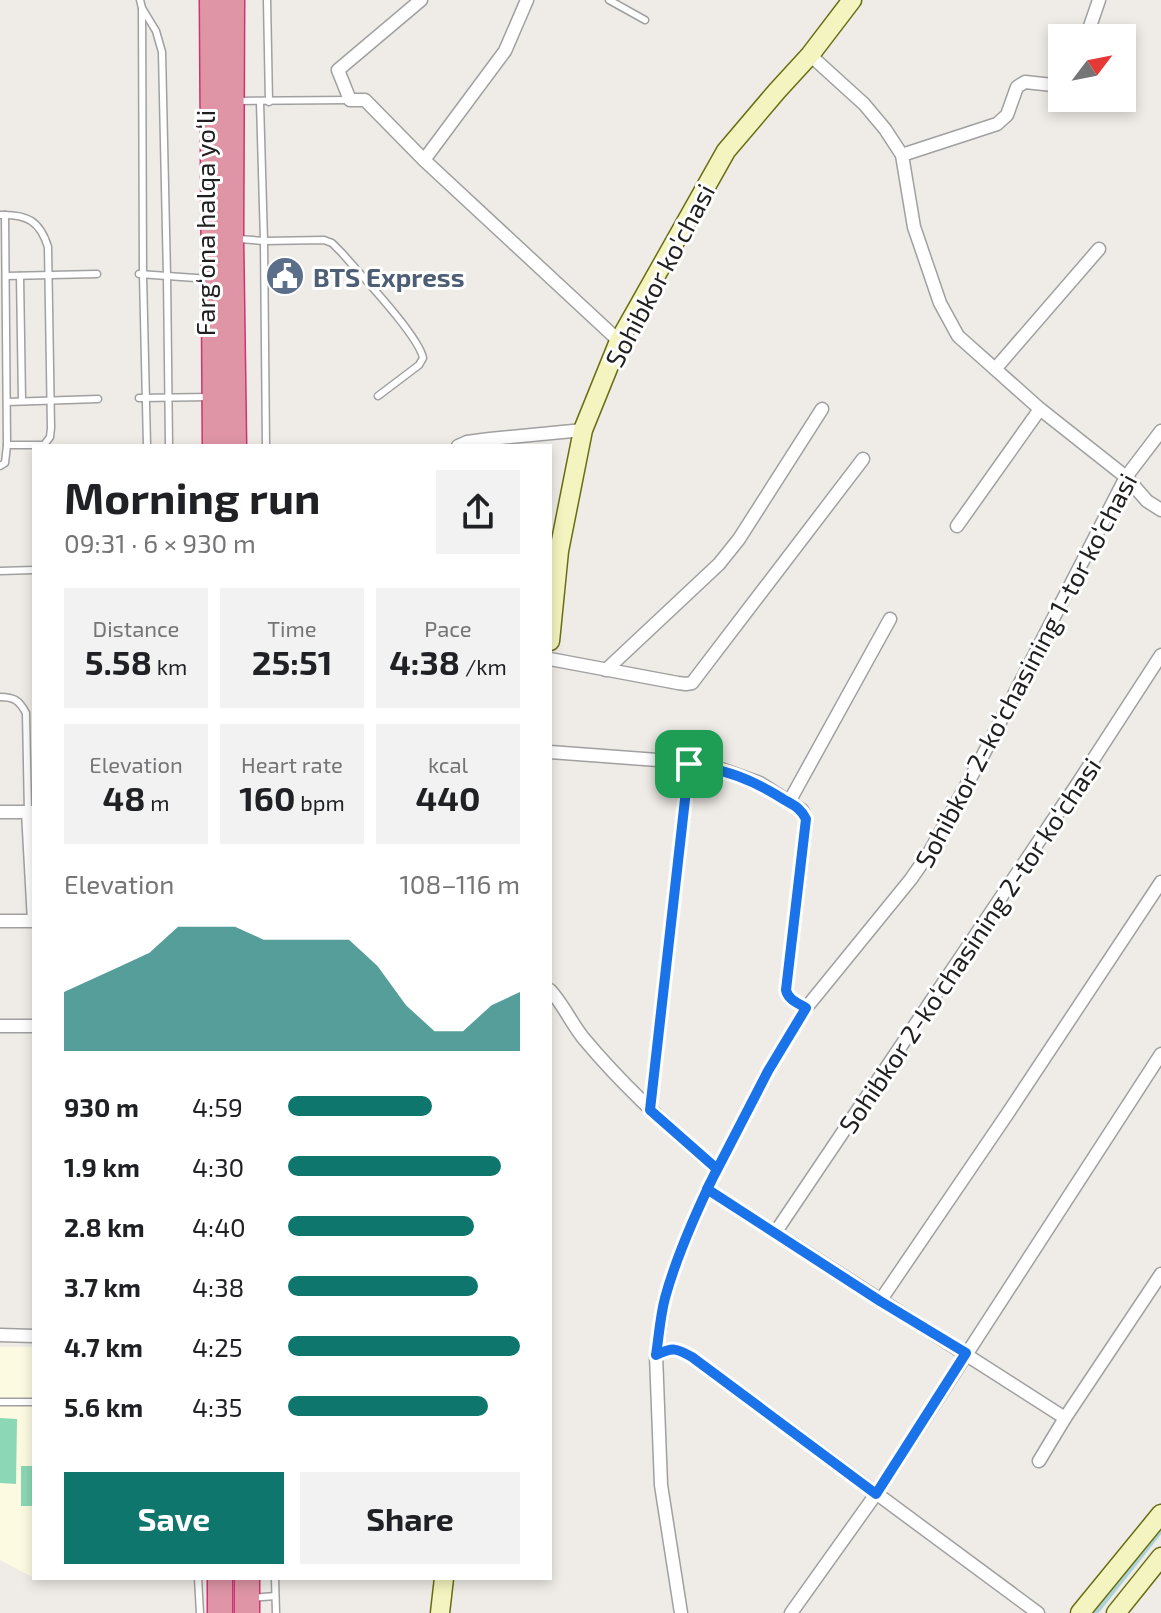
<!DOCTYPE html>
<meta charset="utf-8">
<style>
:root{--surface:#fff;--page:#f2f2f2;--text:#202124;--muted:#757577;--accent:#0f766e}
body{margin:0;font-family:"Exo 2",sans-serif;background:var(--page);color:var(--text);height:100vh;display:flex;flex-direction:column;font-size:30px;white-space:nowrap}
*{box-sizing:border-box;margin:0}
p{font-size:26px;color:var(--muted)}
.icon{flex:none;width:44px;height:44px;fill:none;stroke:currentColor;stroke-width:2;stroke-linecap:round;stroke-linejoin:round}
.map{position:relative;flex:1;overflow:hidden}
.drawer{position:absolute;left:32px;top:444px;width:520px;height:1136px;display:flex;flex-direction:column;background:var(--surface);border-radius:0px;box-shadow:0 4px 12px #0003}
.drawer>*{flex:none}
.needle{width:52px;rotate:58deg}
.fabs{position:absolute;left:1048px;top:24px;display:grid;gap:16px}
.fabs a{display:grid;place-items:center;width:88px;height:88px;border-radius:0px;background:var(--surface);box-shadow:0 4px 12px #0003;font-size:40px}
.pin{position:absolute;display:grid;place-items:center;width:68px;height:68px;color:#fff;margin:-34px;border-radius:16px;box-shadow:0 4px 12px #0006}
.round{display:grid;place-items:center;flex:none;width:84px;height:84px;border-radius:0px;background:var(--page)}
.overview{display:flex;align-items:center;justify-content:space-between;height:136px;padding:0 32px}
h1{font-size:44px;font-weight:700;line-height:60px}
.stats{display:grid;grid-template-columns:repeat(3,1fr);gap:12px;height:136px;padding:8px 32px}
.stats div{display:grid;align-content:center;border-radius:0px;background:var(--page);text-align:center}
.stats b{font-size:34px;font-weight:700}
.stats small{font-size:22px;font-weight:400}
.stats p{font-size:22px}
.chart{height:224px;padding:16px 32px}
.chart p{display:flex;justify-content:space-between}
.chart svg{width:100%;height:144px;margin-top:8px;fill:var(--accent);opacity:.7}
.cta{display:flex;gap:16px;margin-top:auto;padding:16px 32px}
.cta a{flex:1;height:92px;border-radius:0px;background:var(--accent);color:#fff;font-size:32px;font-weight:700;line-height:92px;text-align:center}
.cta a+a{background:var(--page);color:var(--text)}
ul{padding:0 32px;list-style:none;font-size:26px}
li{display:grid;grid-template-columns:128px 96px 1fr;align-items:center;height:60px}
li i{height:20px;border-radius:10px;background:var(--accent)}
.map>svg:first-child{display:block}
.education{fill:#fcfbe2}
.pitch{fill:#8cd7b6}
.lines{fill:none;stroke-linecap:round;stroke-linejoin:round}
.stream{stroke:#abd1d9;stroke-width:4}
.lane-casing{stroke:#a0a0a0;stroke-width:9}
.street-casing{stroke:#a0a0a0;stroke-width:15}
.secondary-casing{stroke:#686e0f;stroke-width:21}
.highway-casing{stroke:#cc3570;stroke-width:27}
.lane{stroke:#fff;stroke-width:6}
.street{stroke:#fff;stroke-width:12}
.secondary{stroke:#f4f4c0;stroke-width:18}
.highway{stroke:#df95a6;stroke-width:24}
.route-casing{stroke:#fff;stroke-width:16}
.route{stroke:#1a73e8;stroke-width:10}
.labels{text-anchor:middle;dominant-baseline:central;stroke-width:6;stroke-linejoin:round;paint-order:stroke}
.street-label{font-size:26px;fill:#1f1f1f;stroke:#fff}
.service-label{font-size:26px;font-weight:bold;fill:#4e5e75;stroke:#fff;text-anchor:start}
</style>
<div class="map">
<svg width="1161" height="1613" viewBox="0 0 1161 1613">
<rect width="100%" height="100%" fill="#efece7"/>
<path class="education" d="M0 1347H34V1578L0 1560Z"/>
<g class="pitch">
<path d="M0 1418 17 1419 16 1484 0 1483Z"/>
<rect x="21" y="1466" width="13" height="40"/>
</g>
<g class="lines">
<path class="stream" d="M1096 1613 1161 1531"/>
<defs>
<g id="lane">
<path d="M140 0 142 8 143 275 147 446"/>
<path d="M267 0 269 102"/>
<path d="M609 0 645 20"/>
<path d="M142 8 156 31 162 52 167 276 169 446"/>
<path d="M238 101 350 100"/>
<path d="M260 102 264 241 266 446"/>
<path d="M0 215C27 214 40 221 48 247L51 428 50 437 44 445H7L5 463 0 466"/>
<path d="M5 215 7 445"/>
<path d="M239 239 264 241 324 240 332 243 342 253C360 274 419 336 423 358L419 365 378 396"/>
<path d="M139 274 210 279"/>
<path d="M6 276 97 274"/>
<path d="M20 276 22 401"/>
<path d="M139 398 211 397"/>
<path d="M7 402 98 399"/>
<path d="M0 571 34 570"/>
<path d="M0 697C14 697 19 700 26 713L28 812"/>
<path d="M0 1402H34"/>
<path d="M198 1578 200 1613"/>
<path d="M275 1578 276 1613"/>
<path d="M251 1598 275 1596"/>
</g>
<g id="street">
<path d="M421 0 338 70 350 100H365L424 160 619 341"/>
<path d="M1086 38 1099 0"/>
<path d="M810 55 864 104 885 129 902 155 914 227 940 303 958 336 1040 409 1126 477 1147 501 1161 510"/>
<path d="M902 155 997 124 1007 115 1017 87 1025 82 1062 86"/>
<path d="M424 160 505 51 527 0"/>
<path d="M996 368 1099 249"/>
<path d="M458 446 467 442 490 439 583 430"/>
<path d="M957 526 1040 409"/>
<path d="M550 659 678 683 686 684 692 683 863 459"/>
<path d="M606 670 719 564 739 539 822 409"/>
<path d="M550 752 671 761 724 770 760 783 802 810 806 819 805 830 786 990C788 1000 797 1003 806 1008"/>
<path d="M789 802 890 619"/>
<path d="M0 812H34"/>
<path d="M0 921H34L28 812"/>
<path d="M550 990C564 1005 572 1025 585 1040 625 1088 670 1129 717 1169"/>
<path d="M0 1026H34"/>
<path d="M650 1110 689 764"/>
<path d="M707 1189 768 1071 806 1008 911 879 929 853 982 757 1126 477 1161 431"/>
<path d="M775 1233 1078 783 1161 655"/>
<path d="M880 1301 1008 1113 1161 882"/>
<path d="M0 1335 34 1336"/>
<path d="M656 1355C673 1347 676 1348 692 1357L1038 1613"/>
<path d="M1039 1461 1065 1418 1161 1274"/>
<path d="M681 1613 661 1485 656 1355 664 1301 677 1260 707 1189 1065 1418"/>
<path d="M791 1613 876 1494 1161 1054"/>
</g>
<g id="secondary">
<path d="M550 641 559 551 583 430 619 341 726 151 777 91 810 55 852 0"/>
<path d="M440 1613 444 1578"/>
<path d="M1080 1613 1161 1514"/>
<path d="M1116 1613 1161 1557"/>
</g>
<g id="highway">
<path d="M212 0 215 446"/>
<path d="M232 0 231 238 234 446"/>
<path d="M220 1578V1613"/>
<path d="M247 1578V1613"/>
</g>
</defs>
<use href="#lane" class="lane-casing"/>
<use href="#street" class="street-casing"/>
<use href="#secondary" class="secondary-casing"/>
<use href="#highway" class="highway-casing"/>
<use href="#lane" class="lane"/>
<use href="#street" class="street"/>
<use href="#secondary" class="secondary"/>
<use href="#highway" class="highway"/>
</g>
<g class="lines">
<defs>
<path id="route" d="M689 764 650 1110 717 1169C697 1210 677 1254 665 1298 660 1317 659 1336 656 1355 673 1347 676 1348 692 1357L876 1494 966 1353 880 1301 707 1189 768 1071 806 1008C798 1003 788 1000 786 990L806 819C801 808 793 805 783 799 752 779 726 770 689 764"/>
</defs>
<use href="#route" class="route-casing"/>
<use href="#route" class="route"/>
</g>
<defs>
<symbol id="civic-disc" viewBox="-11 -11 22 22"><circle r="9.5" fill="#5c6f8a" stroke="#fff"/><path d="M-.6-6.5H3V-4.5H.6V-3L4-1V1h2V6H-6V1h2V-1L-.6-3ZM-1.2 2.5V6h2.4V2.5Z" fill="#fff"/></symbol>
</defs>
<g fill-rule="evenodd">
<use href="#civic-disc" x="263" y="254" width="44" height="44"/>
</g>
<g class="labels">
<g class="street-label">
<text transform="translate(204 223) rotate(-90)">Farg‘ona halqa yo‘li</text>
<text transform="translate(659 275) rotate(-62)">Sohibkor ko'chasi</text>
<text transform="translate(1025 670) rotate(-62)">Sohibkor 2-ko‘chasining 1-tor ko‘chasi</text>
<text transform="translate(969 945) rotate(-56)">Sohibkor 2-ko‘chasining 2-tor ko‘chasi</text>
</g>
<g class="service-label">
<text x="313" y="276">BTS Express</text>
</g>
</g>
</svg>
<div class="fabs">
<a><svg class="needle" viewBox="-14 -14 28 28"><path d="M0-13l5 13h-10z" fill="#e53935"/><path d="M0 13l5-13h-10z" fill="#757577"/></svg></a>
</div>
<div class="pin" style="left:689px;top:764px;background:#1e9e55"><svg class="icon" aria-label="arrive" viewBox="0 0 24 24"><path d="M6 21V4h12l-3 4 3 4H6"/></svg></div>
<section class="drawer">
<div class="overview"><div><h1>Morning run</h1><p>09:31 · 6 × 930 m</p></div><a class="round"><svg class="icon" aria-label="share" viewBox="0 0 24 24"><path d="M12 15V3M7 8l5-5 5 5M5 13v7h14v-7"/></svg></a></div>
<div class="stats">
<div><p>Distance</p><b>5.58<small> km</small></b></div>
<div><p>Time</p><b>25:51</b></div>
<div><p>Pace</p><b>4:38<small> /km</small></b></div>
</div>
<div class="stats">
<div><p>Elevation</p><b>48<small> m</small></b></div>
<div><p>Heart rate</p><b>160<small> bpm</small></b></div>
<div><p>kcal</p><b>440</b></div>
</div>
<div class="chart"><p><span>Elevation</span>108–116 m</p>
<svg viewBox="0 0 160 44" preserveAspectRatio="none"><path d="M0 44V26L10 22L20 18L30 14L40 6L50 6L60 6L70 10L80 10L90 10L100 10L110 18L120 30L130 38L140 38L150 30L160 26V44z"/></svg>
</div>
<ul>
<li><b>930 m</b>4:59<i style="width:62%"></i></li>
<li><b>1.9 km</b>4:30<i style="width:92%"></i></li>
<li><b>2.8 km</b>4:40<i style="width:80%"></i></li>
<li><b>3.7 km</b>4:38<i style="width:82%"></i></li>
<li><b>4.7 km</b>4:25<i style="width:100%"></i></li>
<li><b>5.6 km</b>4:35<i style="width:86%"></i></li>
</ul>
<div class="cta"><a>Save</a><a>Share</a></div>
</section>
</div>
